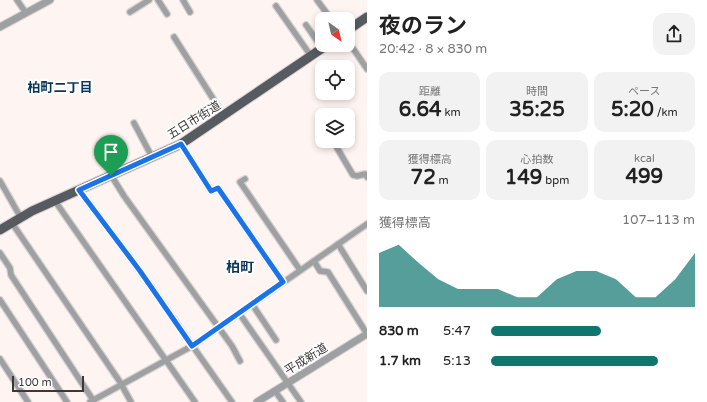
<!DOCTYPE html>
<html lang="ja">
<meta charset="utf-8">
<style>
:root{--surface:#fff;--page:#f2f2f2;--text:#222;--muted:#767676;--accent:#0f766e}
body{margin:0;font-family:"Varela Round","Noto Sans JP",sans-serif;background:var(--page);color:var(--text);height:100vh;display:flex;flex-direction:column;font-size:15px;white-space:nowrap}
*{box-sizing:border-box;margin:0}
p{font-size:13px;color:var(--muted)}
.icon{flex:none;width:22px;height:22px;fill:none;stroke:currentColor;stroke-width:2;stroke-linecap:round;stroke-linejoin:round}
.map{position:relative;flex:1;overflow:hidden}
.details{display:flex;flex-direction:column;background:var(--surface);width:340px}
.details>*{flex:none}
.needle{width:26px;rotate:146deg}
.controls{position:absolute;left:315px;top:12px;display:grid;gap:8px}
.controls a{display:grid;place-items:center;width:40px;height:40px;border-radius:8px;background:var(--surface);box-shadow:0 2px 6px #0003;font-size:20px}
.scale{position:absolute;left:12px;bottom:10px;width:72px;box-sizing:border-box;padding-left:4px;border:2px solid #3d3837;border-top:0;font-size:11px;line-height:14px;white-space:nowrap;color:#3d3837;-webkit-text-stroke:3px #fff;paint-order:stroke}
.pin{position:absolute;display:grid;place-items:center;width:34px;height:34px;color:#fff;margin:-41px -17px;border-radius:50% 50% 50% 0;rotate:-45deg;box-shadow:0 0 4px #0007}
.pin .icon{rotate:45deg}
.round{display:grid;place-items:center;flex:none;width:42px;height:42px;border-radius:12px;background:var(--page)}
.overview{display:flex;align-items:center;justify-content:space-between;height:68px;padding:0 12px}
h1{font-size:22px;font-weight:700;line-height:30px}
.figures{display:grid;grid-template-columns:repeat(3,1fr);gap:6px;height:68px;padding:4px 12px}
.figures div{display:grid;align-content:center;border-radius:10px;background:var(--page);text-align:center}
.figures b{font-size:20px;font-weight:700}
.figures small{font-size:11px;font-weight:400}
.figures p{font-size:11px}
.chart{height:112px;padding:8px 12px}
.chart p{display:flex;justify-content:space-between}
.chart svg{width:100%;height:72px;margin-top:4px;fill:var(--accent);opacity:.7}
ul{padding:0 12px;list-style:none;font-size:13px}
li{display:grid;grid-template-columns:64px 48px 1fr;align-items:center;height:30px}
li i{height:10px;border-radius:5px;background:var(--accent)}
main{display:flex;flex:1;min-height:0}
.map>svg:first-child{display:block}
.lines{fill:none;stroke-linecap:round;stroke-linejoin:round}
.minor-casing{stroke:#dbd2d0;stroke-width:8}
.tertiary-casing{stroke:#dbd2d0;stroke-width:9}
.primary-casing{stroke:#dbd2d0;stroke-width:11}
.minor{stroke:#9da1a4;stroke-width:5.5}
.tertiary{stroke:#9da1a4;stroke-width:7}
.primary{stroke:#555b61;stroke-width:9}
.route-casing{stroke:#fff;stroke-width:8}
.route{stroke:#1a73e8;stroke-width:5}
.labels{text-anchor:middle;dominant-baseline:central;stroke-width:4;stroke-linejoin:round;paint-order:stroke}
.street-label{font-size:12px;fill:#3d3837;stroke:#fff}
.neighbourhood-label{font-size:13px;font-weight:bold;fill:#09365b;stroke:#fff}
.quarter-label{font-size:14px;font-weight:bold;fill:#09365b;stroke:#fff}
</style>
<main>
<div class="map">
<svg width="367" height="402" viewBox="0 0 367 402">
<rect width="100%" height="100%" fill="#fef4f2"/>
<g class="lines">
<defs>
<g id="minor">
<path d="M17 0 26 13"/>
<path d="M158 0 167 14"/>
<path d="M183 0 190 12"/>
<path d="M317 0 331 19"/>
<path d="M276 6 311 56"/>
<path d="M130 12 149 0"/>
<path d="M306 25 322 48"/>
<path d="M174 37 224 116"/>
<path d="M348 41 367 69"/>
<path d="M134 123 152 157"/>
<path d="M333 141 353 175 357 176 365 174 367 177"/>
<path d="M181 144 211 191 218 188 283 282"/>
<path d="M111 175 124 196 232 346 240 361"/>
<path d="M245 179 240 182 300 270"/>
<path d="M0 181 21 218"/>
<path d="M79 190 140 271 232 402"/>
<path d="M55 201 195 402"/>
<path d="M12 223 120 382 131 402"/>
<path d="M338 244 367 291"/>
<path d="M0 253 10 268 11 275 93 400"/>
<path d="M314 261 320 271 328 272 367 334"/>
<path d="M0 300 67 402"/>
<path d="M252 304 276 340"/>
<path d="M239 313 301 402"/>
<path d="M0 359 28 402"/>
<path d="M275 391 283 402"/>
<path d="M90 402 192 346 367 224"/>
</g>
<g id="tertiary">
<path d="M0 27 50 0"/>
<path d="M257 402 367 334"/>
</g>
<g id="primary">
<path d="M348 30 367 17"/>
<path d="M0 230 32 211 181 144 327 45"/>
</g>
</defs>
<use href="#minor" class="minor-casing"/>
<use href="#tertiary" class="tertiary-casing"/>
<use href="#primary" class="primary-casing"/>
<use href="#minor" class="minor"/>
<use href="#tertiary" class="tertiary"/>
<use href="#primary" class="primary"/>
</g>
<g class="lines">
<defs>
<path id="route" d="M181 144 211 191 218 188 283 282 192 346 140 271 79 190Z"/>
</defs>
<use href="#route" class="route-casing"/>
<use href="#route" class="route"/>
</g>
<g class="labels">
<g class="street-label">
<text transform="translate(194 120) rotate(-32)">五日市街道</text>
<text transform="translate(306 359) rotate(-32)">平成新道</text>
</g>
<g class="neighbourhood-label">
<text x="60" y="88">柏町二丁目</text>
</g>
<g class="quarter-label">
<text x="240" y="267">柏町</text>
</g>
</g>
</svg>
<div class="controls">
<a><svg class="needle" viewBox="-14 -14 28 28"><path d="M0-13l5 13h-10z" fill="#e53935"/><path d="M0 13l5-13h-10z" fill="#767676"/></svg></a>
<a><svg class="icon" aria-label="locate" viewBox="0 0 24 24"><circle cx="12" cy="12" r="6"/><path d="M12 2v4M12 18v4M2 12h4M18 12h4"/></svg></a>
<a><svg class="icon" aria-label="layers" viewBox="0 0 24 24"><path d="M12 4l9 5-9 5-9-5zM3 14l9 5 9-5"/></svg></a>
</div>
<div class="scale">100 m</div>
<div class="pin" style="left:111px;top:176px;background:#1e9e55"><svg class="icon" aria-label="arrive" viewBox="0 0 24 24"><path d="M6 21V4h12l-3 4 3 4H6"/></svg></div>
</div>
<section class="details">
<div class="overview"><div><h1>夜のラン</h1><p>20:42 · 8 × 830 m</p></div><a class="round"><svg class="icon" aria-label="share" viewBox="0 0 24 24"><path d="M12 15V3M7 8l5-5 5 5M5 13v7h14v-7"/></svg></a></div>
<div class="figures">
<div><p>距離</p><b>6.64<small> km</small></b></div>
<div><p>時間</p><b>35:25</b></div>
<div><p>ペース</p><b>5:20<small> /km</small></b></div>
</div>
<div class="figures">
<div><p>獲得標高</p><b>72<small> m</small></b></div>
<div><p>心拍数</p><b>149<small> bpm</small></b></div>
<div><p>kcal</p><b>499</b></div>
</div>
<div class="chart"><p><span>獲得標高</span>107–113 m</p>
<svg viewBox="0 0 160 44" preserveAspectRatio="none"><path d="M0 44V11L10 6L20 17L30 27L40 33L50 33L60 33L70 38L80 38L90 27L100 22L110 22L120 27L130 38L140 38L150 27L160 11V44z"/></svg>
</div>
<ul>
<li><b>830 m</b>5:47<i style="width:54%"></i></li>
<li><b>1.7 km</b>5:13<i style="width:82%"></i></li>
</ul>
</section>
</main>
